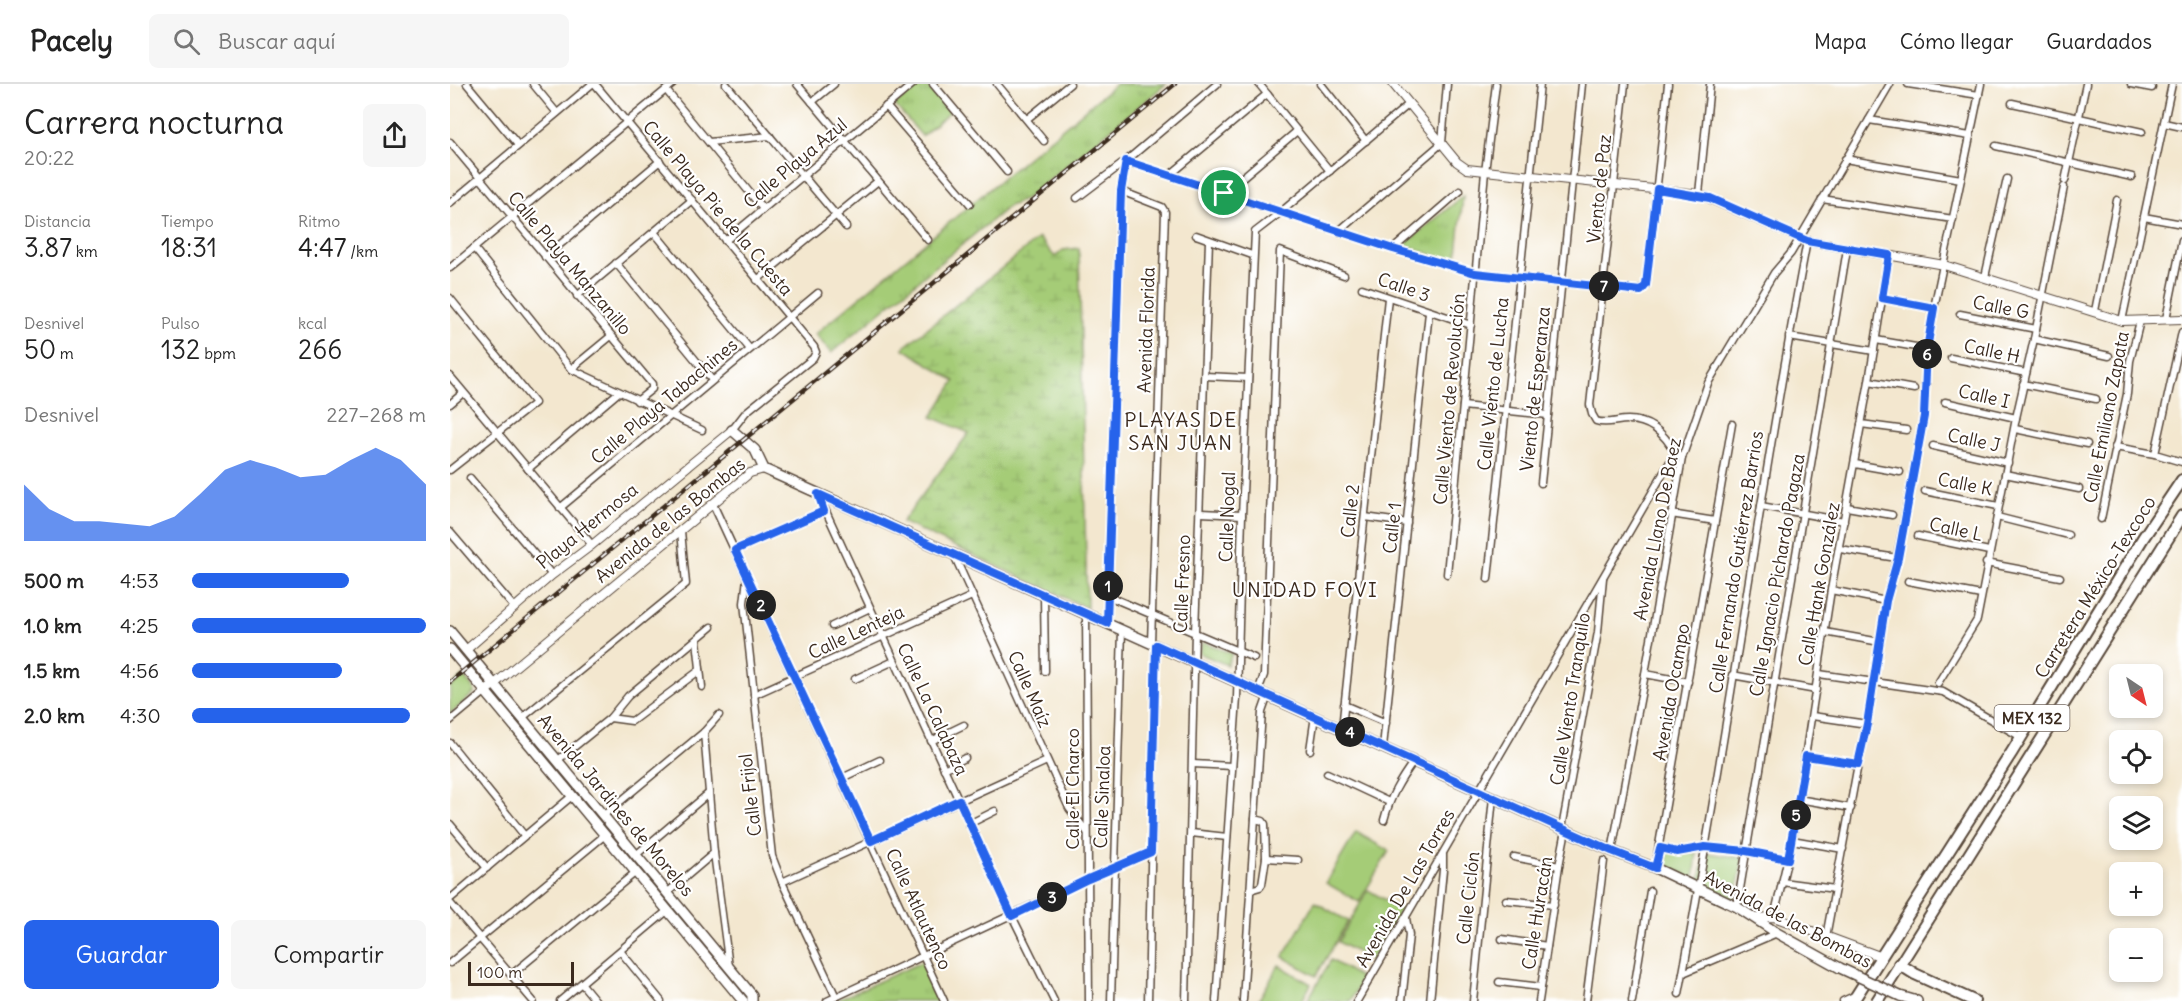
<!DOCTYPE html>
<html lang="es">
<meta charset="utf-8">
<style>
:root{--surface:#fff;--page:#f6f6f6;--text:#222;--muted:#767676;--line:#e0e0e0;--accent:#2563eb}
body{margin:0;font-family:Delius,sans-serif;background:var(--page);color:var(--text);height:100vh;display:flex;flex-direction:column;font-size:22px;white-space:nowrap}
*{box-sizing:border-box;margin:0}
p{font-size:20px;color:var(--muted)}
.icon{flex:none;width:33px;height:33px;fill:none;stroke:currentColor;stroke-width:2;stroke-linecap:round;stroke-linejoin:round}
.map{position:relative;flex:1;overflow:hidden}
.side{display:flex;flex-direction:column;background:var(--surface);width:450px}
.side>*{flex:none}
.needle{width:39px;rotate:145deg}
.controls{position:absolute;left:1659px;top:580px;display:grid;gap:12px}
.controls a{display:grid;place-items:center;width:54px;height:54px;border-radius:9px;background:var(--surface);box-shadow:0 3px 9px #0003;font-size:30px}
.scale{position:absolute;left:18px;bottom:15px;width:106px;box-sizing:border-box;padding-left:6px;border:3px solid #3b2a1e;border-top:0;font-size:16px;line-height:21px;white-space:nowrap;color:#3b2a1e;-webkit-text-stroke:4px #fff;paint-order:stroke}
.pin{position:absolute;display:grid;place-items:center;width:51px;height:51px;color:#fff;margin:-26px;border:3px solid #fff;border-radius:50%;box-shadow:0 2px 6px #0007}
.km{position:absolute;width:30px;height:30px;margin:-15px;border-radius:50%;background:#222;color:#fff;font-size:16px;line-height:30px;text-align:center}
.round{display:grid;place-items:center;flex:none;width:63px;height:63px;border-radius:9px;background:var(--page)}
.headline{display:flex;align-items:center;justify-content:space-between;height:102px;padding:0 24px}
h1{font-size:33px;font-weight:600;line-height:45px}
.stats{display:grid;grid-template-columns:repeat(3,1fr);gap:9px;height:102px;padding:6px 24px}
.stats div{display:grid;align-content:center}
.stats b{font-size:26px;font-weight:600}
.stats small{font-size:16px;font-weight:400}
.stats p{font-size:16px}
.chart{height:168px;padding:12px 24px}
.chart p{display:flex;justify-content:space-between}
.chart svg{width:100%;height:108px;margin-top:6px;fill:var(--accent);opacity:.7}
.primary-button{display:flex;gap:12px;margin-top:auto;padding:12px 24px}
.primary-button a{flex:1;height:69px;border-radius:9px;background:var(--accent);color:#fff;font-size:24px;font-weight:600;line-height:69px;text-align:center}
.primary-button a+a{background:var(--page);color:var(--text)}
ul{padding:0 24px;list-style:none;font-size:20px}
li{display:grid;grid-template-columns:96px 72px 1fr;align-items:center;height:45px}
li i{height:15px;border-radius:8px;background:var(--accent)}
header{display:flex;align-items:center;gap:36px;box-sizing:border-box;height:84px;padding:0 30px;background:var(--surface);border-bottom:2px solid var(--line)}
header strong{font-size:28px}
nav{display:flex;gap:33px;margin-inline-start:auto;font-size:21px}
.search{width:420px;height:54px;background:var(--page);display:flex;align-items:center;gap:15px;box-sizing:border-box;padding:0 21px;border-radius:9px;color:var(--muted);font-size:22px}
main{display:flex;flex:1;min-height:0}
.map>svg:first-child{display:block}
.grass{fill:#a5cc77;stroke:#707b4a;stroke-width:1.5}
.wetland{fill:url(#wetland-marsh);stroke:#707b4a;stroke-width:1.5}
.park{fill:url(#park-tufts);stroke:#707b4a;stroke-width:1.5}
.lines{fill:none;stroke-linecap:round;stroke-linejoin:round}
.minor-casing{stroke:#574639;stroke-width:9}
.tertiary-casing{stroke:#574639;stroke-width:10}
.secondary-casing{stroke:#574639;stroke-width:12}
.trunk-casing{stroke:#574639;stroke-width:14}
.minor{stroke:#fff;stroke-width:6}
.tertiary{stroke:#fff;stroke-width:8}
.secondary{stroke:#fff;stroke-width:9}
.trunk{stroke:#fff;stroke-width:10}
.rail-casing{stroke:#3b2a1e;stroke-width:4.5}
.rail{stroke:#fff;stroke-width:2;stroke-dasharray:7;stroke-linecap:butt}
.secondary-bridge-casing{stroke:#574639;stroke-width:12;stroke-linecap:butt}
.secondary-bridge{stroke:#fff;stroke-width:9}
.route-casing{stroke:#fff;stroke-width:12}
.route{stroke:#2563eb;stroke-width:8}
.labels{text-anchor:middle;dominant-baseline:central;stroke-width:4.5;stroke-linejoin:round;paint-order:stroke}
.shield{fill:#fff;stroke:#766a62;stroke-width:1.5}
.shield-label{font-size:16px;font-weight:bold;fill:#3b2a1e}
.street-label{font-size:18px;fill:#3b2a1e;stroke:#fff}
.neighbourhood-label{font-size:20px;letter-spacing:1.5px;fill:#3b2a1e;stroke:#fff}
</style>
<header>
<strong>Pacely</strong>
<div class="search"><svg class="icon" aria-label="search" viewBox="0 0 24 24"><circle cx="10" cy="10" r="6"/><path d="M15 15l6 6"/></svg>Buscar aquí</div>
<nav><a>Mapa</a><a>Cómo llegar</a><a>Guardados</a></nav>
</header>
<main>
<section class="side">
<div class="headline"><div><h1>Carrera nocturna</h1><p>20:22</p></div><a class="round"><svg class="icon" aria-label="share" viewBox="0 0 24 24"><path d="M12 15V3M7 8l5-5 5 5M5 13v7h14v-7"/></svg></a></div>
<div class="stats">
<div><p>Distancia</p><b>3.87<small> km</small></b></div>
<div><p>Tiempo</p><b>18:31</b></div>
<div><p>Ritmo</p><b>4:47<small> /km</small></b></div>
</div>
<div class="stats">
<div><p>Desnivel</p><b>50<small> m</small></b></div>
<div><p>Pulso</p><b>132<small> bpm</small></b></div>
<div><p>kcal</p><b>266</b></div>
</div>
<div class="chart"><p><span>Desnivel</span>227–268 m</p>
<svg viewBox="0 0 160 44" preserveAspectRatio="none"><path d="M0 44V21L10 31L20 36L30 36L40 37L50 38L60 34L70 25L80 15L90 11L100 14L110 18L120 17L130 11L140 6L150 11L160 21V44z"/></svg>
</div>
<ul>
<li><b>500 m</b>4:53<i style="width:67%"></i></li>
<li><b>1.0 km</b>4:25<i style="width:100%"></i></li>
<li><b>1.5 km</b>4:56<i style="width:64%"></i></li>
<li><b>2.0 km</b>4:30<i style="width:93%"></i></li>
</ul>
<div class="primary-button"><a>Guardar</a><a>Compartir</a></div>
</section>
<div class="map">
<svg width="1732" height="917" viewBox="0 0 1732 917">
<defs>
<pattern id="wetland-marsh" width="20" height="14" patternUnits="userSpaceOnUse" patternTransform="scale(1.5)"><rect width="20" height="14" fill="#a5cc77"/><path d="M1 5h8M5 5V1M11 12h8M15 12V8" fill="none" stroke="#8faf66"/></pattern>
<pattern id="park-tufts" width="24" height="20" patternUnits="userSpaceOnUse" patternTransform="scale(1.5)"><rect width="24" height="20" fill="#a5cc77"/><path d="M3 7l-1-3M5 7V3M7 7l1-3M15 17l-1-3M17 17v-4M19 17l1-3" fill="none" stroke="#8faf66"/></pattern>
</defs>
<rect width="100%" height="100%" fill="#fff"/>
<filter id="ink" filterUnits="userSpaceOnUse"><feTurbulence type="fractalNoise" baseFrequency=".0167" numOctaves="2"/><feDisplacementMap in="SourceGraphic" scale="12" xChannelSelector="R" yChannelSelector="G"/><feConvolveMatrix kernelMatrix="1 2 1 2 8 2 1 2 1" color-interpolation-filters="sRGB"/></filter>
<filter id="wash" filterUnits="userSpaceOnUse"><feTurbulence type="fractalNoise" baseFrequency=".008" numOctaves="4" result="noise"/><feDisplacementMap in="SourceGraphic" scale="24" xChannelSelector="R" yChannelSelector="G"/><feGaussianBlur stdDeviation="1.35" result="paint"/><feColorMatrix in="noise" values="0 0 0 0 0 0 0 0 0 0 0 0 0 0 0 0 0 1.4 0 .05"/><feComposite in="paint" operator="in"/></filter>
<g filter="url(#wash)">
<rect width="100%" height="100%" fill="#f3e7cf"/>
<g class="grass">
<path d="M753 558 782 570 777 581 749 569Z"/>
<path d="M13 592 24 605V609L0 630V603Z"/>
<path d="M906 748 939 767 909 818 876 799Z"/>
<path d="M918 806 951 825 921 876 888 858Z"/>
<path d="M865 818 898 837 866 892 833 873Z"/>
<path d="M881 876 913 895 900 917H857Z"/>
<path d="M829 881 861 900 852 917H808Z"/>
</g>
<path class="wetland" d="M589 154 605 173 613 166 629 164 637 524 452 438 519 349 482 333 505 297 453 264Z"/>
<g class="park">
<path d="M470 0H476L500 28 472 52 445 21Z"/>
<path d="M666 0H716L574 116 559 122 381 269 365 250Z"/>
<path d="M1013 112 1006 179 954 161Z"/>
<path d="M1216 766 1247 769 1244 796 1214 785Z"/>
<path d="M1256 769 1293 774 1285 816 1249 798Z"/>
<path d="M472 878 490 917H385Z"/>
</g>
</g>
<g filter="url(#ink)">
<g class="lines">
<defs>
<g id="minor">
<path d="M17 0 68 61"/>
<path d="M83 0 107 29"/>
<path d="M145 0 364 263 366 268 363 274 296 328 282 346"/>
<path d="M276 0 396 143"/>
<path d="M347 0 478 156"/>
<path d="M483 0 557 88"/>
<path d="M547 0 594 57"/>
<path d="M809 0 880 87"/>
<path d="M871 0 916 57"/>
<path d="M1175 0 1140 321 1142 330 1146 337C1157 341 1166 336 1178 336 1201 336 1215 350 1225 369"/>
<path d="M1458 0 1529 11"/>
<path d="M1681 0 1702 4"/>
<path d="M216 6 313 125"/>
<path d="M362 18 384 0"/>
<path d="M1562 19 1692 48"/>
<path d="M436 22 520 120"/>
<path d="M577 35 620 0"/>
<path d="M1419 36 1520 52"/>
<path d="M1714 39 1732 43"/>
<path d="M0 58 202 300V305L187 317"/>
<path d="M259 58 320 52"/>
<path d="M1546 62 1682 93"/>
<path d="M1395 75 1511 95"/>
<path d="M676 77 943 165 1025 189 1188 207 1196 201 1218 0"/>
<path d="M720 91 817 10"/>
<path d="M1615 97 1636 0"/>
<path d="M671 107 712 123 715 128 701 559"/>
<path d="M774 109 847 47"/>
<path d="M1249 110 1260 0"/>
<path d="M627 114 676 77 767 0"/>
<path d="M1372 115 1503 135"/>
<path d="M0 119 142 0"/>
<path d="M1694 133 1732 140"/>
<path d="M889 147 992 59 997 0"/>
<path d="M204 148 299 264"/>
<path d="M746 151 802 171"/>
<path d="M275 157 463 0"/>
<path d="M24 164 121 285 252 346"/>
<path d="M943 165 1010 107"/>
<path d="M95 173 210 77"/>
<path d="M166 179 262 296"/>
<path d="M0 184 223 0"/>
<path d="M1535 193 1557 95"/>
<path d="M307 196 428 97"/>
<path d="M912 204 1021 241"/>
<path d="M127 212 242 116"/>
<path d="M0 214 85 319 0 386"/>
<path d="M1432 214 1484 224"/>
<path d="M1645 227 1667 116"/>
<path d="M1510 230 1586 245"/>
<path d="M1716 235 1732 156"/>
<path d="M1672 237 1722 0"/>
<path d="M1339 253 1424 267"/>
<path d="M1584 255 1659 272"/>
<path d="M1426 256 1477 265"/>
<path d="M1501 274 1576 289"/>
<path d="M121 285 161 252"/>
<path d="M0 292 142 461"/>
<path d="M755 292 798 294"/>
<path d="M1419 297 1464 305"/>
<path d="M1573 300 1646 315"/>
<path d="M1495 318 1566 334"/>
<path d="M0 320 13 309"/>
<path d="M1013 322 1098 331"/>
<path d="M1411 340 1456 346"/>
<path d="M1565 345 1637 360"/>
<path d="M1483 362 1558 379"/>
<path d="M1665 363 1705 370 1732 378"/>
<path d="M1705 370 1732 248"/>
<path d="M1405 380 1450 388"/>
<path d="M78 385 169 308"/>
<path d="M1555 390 1629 405"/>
<path d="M20 394 102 491"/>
<path d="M1091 399 1132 0"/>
<path d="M1475 407 1548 422"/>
<path d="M368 410 562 832 604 917"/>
<path d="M263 420 494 917"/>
<path d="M1311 422 1394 437"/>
<path d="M1397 423 1442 431"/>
<path d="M110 424 368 209"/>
<path d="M751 429 792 431"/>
<path d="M1221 430 1265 437"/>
<path d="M915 433 957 439"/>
<path d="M1547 433 1618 451"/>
<path d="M1651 435 1677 310 1680 277 1690 237"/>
<path d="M0 448 64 523"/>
<path d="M1468 452 1539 467"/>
<path d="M1390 465 1447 474"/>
<path d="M285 466 374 427"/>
<path d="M504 471 619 724 637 748"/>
<path d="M1536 479 1610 493"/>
<path d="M997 490 1035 88 1046 0"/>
<path d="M297 494 294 519 322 772 332 798 386 913"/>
<path d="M1038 495 1090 0"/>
<path d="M1458 497 1531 511"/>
<path d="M1381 506 1436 517"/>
<path d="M594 511 595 587"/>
<path d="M658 512 804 574"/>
<path d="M636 529 639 917"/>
<path d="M657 539 671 107 676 77"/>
<path d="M382 542 420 524"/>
<path d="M1375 548 1430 558"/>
<path d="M247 556 252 603"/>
<path d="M1195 590 1238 598"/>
<path d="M1369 590 1493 608 1571 653"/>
<path d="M1282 591 1366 606"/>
<path d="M405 595 444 577"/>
<path d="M1488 599 1527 536 1566 334 1584 255 1614 103"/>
<path d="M808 607 814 591 830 167 894 191"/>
<path d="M304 611 522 512"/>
<path d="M894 621 936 639"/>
<path d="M1362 632 1417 640"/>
<path d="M72 634 236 500 231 447"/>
<path d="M160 634 182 637 250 586"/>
<path d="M0 637 36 607"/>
<path d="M892 644 938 214"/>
<path d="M254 648 264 769 279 883"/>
<path d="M481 657 514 641"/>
<path d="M0 659 74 751"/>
<path d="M933 663 979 228"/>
<path d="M860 666 865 632"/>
<path d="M1356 672 1408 680"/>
<path d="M108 676 160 634 178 612 261 543"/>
<path d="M743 680 782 682"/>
<path d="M494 685 515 674"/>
<path d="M877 689 939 718"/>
<path d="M392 694 430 676"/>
<path d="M1348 715 1401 724"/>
<path d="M154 731 254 648 269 631"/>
<path d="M934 736C940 713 950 696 964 677"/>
<path d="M0 740 37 784"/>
<path d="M519 740 545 727"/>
<path d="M1112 744 1148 548 1153 494"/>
<path d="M741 749 777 753"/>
<path d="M1342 756 1393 765"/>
<path d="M1210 764 1227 768 1255 763 1296 767 1338 775"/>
<path d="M1162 767 1195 590 1232 374 1258 299 1324 189 1341 169 1440 0"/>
<path d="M187 770 259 709"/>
<path d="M1064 773 1109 782"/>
<path d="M816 774 848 776"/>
<path d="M1205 784 1282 340"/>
<path d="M332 798 597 677"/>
<path d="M1332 798 1385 805"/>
<path d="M800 806 810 803 812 800 816 774 815 740 813 737 805 735"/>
<path d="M218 808 264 769"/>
<path d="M0 815 122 712"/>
<path d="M1056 816 1104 821"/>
<path d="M0 819 83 917"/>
<path d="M1287 823 1397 165"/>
<path d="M1324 833 1342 756 1381 506 1419 297 1439 171"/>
<path d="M1376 853 1408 680 1417 640 1436 517 1447 474 1474 332 1477 265 1484 224 1531 0"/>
<path d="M1052 855 1097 862"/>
<path d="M171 868 211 917"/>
<path d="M0 879 155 751"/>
<path d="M1233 889 1327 849"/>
<path d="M61 891 186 788"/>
<path d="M1049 898 1091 903"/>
<path d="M132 900 146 917"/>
<path d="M1229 910C1277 660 1309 407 1357 157"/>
<path d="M793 916 812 628 818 611"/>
<path d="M110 917 217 827"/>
<path d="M377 917 638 795 701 768"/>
<path d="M661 917 672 546"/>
<path d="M698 917 706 561"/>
<path d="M736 917 745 548 759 157"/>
<path d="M766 917 787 614 792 431 805 148 831 128 959 20"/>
<path d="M907 917 1225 369 1232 374"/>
<path d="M952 917 959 851 956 834"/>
<path d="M980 917 993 786V771"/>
<path d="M1023 917 1043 713"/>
<path d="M1089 917 1109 782 1116 746"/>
<path d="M1136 917 1154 777"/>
<path d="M1182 917 1200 807"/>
<path d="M1393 917 1404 912"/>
</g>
<g id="tertiary">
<path d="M943 0 1007 78 1017 85 1249 110 1357 157 1494 181 1672 237 1732 235"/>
<path d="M16 566 102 491 142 461 282 346"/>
<path d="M36 607 300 389 314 385"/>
<path d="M1305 834 1324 833 1432 873"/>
</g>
<g id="secondary">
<path d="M282 346 305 366 314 385 1162 767 1205 784 1287 823 1327 849 1390 884"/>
<path d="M0 547 302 911V917"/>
<path d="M0 565 293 917"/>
<path d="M1450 912 1467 917"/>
</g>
<g id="trunk">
<path d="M1449 880 1465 890 1524 917"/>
<path d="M1403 917 1562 668 1693 454 1732 396"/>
<path d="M1427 917 1732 432"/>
</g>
</defs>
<use href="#minor" class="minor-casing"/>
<use href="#tertiary" class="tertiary-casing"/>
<use href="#secondary" class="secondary-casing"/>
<use href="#trunk" class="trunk-casing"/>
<use href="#minor" class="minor"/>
<use href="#tertiary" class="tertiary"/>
<use href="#secondary" class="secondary"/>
<use href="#trunk" class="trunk"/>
<defs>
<path id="rail" d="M0 598 725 0"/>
</defs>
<use href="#rail" class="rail-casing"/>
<use href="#rail" class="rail"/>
<defs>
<path id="secondary-bridge" d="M1390 884 1450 912"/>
</defs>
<use href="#secondary-bridge" class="secondary-bridge-casing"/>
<use href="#secondary-bridge" class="secondary-bridge"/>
</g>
</g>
<g class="lines" filter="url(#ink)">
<defs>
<path id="route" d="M676 77 943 165 1025 189 1191 207 1196 201 1207 105 1260 114 1357 157 1439 171 1432 214 1484 224 1477 265 1474 332 1448 474 1436 517 1417 640 1408 680 1356 672 1338 775 1296 767 1255 763 1227 768 1210 764 1205 784 1162 767 706 561 701 768 638 795 562 832 509 716 421 757 285 466 374 427 368 410 657 539 671 107Z"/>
</defs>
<use href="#route" class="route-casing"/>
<use href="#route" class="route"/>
</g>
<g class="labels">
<rect class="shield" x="1544.5" y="621" width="75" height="26" rx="4.5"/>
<g class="shield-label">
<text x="1582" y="634">MEX 132</text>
</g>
<g class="street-label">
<text transform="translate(345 79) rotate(-40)">Calle Playa Azul</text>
<text transform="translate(1149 105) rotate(-84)">Viento de Paz</text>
<text transform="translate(268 124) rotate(50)">Calle Playa Pie de la Cuesta</text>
<text transform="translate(120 179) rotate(50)">Calle Playa Manzanillo</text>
<text transform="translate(954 203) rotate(19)">Calle 3</text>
<text transform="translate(1551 223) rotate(11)">Calle G</text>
<text transform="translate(696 246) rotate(-88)">Avenida Florida</text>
<text transform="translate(1542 267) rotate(12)">Calle H</text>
<text transform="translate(1043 300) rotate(-84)">Calle Viento de Lucha</text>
<text transform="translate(1085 305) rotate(-84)">Viento de Esperanza</text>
<text transform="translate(1534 312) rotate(13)">Calle I</text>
<text transform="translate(999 315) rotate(-85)">Calle Viento de Revolución</text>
<text transform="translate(214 317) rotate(-40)">Calle Playa Tabachines</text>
<text transform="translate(1656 333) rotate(-79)">Calle Emiliano Zapata</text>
<text transform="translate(1524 356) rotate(12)">Calle J</text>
<text transform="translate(1515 400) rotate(11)">Calle K</text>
<text transform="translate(900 427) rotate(-84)">Calle 2</text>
<text transform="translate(777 433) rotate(-88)">Calle Nogal</text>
<text transform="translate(220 436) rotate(-39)">Avenida de las Bombas</text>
<text transform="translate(137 442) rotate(-39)">Playa Hermosa</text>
<text transform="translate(942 444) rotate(-84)">Calle 1</text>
<text transform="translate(1207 445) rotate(-79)">Avenida Llano De Baez</text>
<text transform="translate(1506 445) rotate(12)">Calle L</text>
<text transform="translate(1286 478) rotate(-81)">Calle Fernando Gutiérrez Barrios</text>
<text transform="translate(1327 491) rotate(-80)">Calle Ignacio Pichardo Pagaza</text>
<text transform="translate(732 500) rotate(-88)">Calle Fresno</text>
<text transform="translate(1369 500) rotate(-80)">Calle Hank González</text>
<text transform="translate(1645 503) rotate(-58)">Carretera México-Texcoco</text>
<text transform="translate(406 548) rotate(-25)">Calle Lenteja</text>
<text transform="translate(580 605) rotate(66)">Calle Maíz</text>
<text transform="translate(1221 608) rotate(-80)">Avenida Ocampo</text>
<text transform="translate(1120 615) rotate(-81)">Calle Viento Tranquilo</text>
<text transform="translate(483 625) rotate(65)">Calle La Calabaza</text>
<text transform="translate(622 705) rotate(-90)">Calle El Charco</text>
<text transform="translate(300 711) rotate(-97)">Calle Frijol</text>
<text transform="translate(652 713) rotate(-88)">Calle Sinaloa</text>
<text transform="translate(166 721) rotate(50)">Avenida Jardines de Morelos</text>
<text transform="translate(955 804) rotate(-60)">Avenida De Las Torres</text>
<text transform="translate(1018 814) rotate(-84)">Calle Ciclón</text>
<text transform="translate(469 825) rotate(65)">Calle Atlautenco</text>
<text transform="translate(1087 829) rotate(-81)">Calle Huracán</text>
<text transform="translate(1338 835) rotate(28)">Avenida de las Bombas</text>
</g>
<g class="neighbourhood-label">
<text x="731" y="335">PLAYAS DE<tspan x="731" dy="23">SAN JUAN</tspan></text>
<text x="855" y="505">UNIDAD FOVI</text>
</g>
</g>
</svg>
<div class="controls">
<a><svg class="needle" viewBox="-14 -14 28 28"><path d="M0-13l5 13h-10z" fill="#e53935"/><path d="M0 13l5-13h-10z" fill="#767676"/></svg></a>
<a><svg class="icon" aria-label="locate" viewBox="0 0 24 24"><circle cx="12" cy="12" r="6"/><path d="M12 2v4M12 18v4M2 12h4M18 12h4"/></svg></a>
<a><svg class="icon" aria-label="layers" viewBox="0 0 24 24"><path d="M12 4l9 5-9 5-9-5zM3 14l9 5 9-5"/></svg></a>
<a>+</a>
<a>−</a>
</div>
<div class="scale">100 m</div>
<div class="pin" style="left:774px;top:109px;background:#1e9e55"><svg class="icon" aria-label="arrive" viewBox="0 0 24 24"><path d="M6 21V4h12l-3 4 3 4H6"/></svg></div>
<b class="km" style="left:658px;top:502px">1</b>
<b class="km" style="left:311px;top:521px">2</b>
<b class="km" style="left:602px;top:813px">3</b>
<b class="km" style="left:900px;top:648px">4</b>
<b class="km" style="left:1346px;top:731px">5</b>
<b class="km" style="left:1477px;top:270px">6</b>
<b class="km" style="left:1154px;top:202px">7</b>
</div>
</main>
